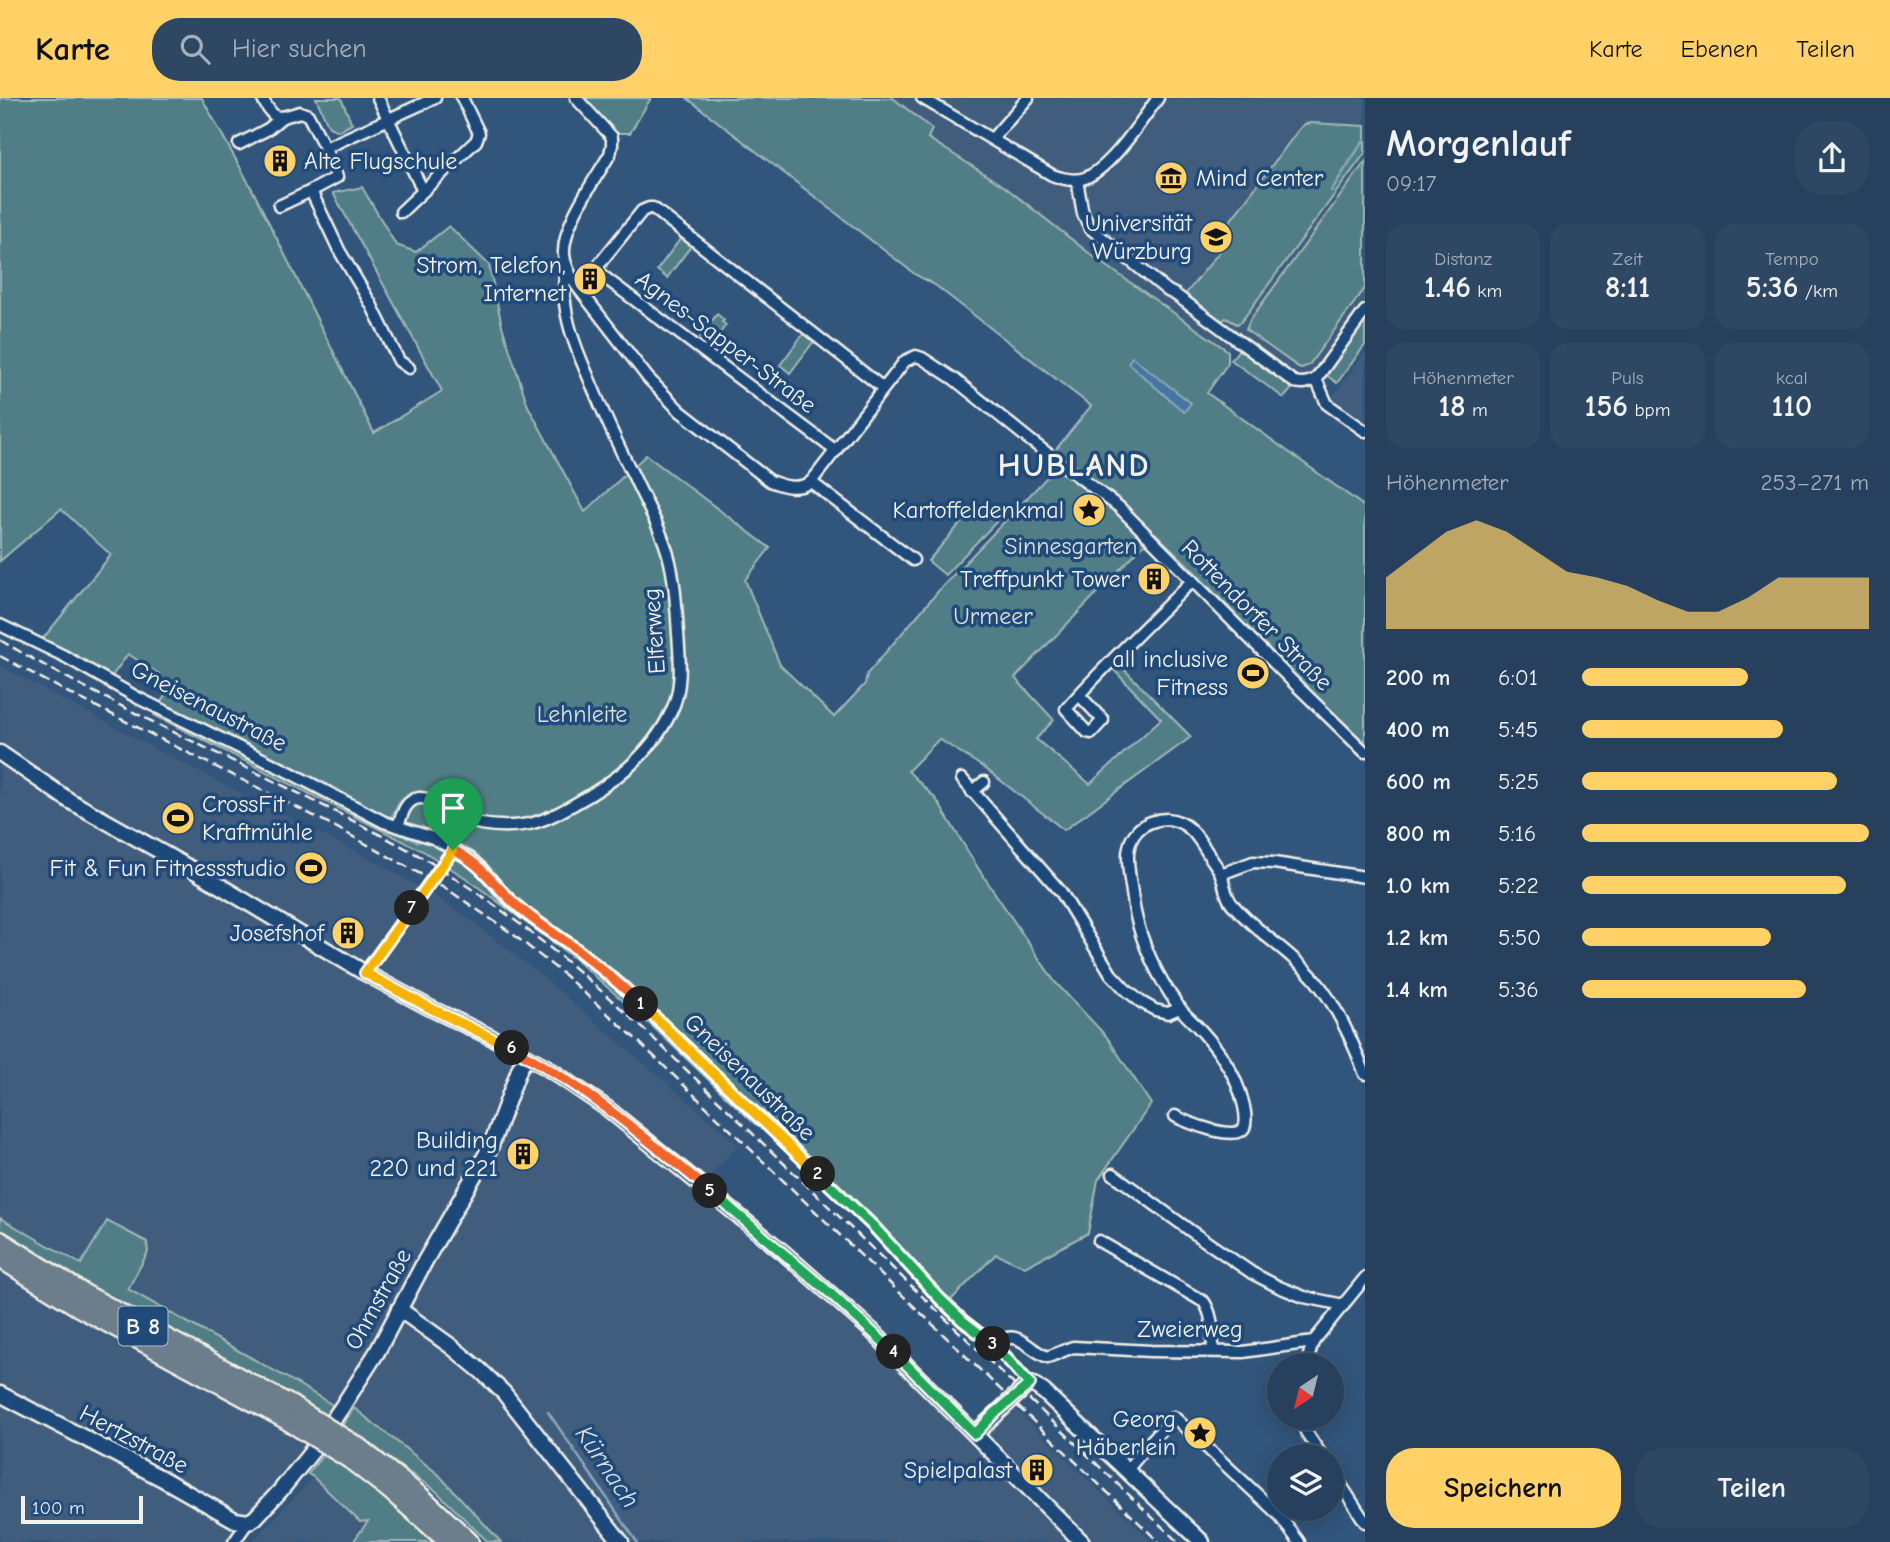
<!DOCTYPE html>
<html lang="de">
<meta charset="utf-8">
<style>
:root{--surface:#26405d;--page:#2e4763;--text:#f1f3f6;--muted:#a4afbc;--line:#425972;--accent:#ffd166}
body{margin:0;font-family:"Comic Neue",sans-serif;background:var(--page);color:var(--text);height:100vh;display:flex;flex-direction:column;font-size:26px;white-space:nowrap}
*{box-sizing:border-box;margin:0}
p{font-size:23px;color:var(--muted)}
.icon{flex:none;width:38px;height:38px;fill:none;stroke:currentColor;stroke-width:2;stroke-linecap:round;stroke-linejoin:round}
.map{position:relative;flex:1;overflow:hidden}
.drawer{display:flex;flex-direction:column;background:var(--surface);width:525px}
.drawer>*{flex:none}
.needle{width:46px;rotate:215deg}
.fabs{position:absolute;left:1267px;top:1255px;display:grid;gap:14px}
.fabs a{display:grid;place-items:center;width:77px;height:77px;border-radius:50%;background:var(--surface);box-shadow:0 4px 18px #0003,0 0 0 2px var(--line);font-size:35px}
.scale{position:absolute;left:21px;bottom:18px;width:122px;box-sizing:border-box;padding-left:7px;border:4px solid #f4f1e8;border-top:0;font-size:19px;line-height:24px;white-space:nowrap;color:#f4f1e8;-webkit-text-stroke:5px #1f4a7a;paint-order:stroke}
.pin{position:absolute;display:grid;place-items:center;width:60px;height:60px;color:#fff;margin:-72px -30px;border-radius:50% 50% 50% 0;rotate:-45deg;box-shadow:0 0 7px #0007}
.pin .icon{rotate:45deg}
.km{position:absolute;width:35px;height:35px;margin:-18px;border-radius:50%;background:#222;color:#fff;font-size:19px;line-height:35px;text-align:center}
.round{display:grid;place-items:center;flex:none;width:74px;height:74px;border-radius:28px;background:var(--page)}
.head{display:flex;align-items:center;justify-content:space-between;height:119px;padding:0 21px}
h1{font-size:38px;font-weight:700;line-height:52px}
.metrics{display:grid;grid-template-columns:repeat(3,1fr);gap:10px;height:119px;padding:7px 21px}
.metrics div{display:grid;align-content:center;border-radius:18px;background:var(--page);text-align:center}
.metrics b{font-size:30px;font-weight:700}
.metrics small{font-size:19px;font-weight:400}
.metrics p{font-size:19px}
.chart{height:196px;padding:14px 21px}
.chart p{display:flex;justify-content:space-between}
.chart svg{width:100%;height:126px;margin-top:7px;fill:var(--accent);opacity:.7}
.primary-button{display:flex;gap:14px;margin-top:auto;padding:14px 21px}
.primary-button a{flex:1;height:80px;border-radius:28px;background:var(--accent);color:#111;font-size:28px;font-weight:700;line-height:80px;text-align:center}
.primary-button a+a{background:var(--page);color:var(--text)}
ul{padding:0 21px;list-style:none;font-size:23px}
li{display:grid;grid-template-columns:112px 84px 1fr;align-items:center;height:52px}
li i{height:18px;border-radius:9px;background:var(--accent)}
header{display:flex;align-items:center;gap:42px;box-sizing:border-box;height:98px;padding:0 35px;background:var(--accent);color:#111}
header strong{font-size:33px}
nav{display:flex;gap:38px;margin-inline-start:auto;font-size:24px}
.search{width:490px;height:63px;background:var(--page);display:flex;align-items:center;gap:18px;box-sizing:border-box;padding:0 24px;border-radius:28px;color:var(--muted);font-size:26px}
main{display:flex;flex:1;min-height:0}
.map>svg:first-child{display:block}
.built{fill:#405d7d}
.green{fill:#517e86;stroke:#a2b8b7;stroke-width:2}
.water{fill:#4476a1;stroke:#8aa7bd;stroke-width:2}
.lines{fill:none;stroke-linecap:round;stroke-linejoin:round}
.stream{stroke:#8aa7bd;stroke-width:2.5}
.street-casing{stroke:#f4f1e8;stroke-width:15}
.secondary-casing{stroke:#f4f1e8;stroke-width:19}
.highway-casing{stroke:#f4f1e8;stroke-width:23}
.street{stroke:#1f4a7a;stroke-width:10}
.secondary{stroke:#1f4a7a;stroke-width:14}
.highway{stroke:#6c7d8b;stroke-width:18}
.rail{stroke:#f4f1e8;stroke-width:2.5;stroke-dasharray:10 5;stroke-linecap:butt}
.highway-bridge-casing{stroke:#f4f1e8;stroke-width:23;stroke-linecap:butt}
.highway-bridge{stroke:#6c7d8b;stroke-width:18}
.split-1-casing{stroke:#fff;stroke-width:14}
.split-2-casing{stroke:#fff;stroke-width:14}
.split-3-casing{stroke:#fff;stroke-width:14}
.split-4-casing{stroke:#fff;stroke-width:14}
.split-5-casing{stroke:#fff;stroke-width:14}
.split-6-casing{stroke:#fff;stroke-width:14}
.split-7-casing{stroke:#fff;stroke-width:14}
.split-8-casing{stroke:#fff;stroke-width:14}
.split-1{stroke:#f0652b;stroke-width:9}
.split-2{stroke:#f5b400;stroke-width:9}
.split-3{stroke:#22a559;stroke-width:9}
.split-4{stroke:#22a559;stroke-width:9}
.split-5{stroke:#22a559;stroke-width:9}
.split-6{stroke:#f0652b;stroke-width:9}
.split-7{stroke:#f5b400;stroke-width:9}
.split-8{stroke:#f5b400;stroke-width:9}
.labels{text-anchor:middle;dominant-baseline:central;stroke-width:7;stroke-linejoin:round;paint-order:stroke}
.shield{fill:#1f4a7a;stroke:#b4bfc7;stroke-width:2}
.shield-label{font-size:23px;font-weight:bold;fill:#f4f1e8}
.poi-label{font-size:24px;fill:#f4f1e8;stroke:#1f4a7a;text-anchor:end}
.street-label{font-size:24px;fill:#f4f1e8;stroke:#1f4a7a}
.park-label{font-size:24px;fill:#dce0d9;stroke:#1f4a7a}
.water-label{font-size:26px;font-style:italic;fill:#dadfdd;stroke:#1f4a7a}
.district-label{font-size:32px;font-weight:bold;letter-spacing:2px;fill:#f4f1e8;stroke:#1f4a7a}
</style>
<header>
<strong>Karte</strong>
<div class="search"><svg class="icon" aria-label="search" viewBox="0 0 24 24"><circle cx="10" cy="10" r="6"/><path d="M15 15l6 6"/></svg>Hier suchen</div>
<nav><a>Karte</a><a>Ebenen</a><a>Teilen</a></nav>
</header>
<main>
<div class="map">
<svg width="1365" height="1444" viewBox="0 0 1365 1444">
<rect width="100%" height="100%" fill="#32557c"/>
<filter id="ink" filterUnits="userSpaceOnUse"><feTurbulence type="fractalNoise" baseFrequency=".0143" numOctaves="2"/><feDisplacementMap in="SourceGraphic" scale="14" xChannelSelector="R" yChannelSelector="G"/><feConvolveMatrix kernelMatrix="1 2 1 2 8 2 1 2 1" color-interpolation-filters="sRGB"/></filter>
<g filter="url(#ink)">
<g class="built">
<path d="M893 0H1365V208L1312 280H1296L1238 239 1228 253 1094 159 1005 89 927 39 932 31Z"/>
<path d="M1365 254V324L1332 300Z"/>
<path d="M0 568 178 663 374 763 431 795 468 820 537 874 739 1047 694 1094 846 1222 920 1280 975 1331 1007 1303 1152 1444H501L438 1376 354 1310 323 1358 306 1348 232 1444H0Z"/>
<path d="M313 1379 360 1424 368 1422 396 1444H252Z"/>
</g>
<g class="green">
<path d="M0 0H202L252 91 374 335 442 293 333 95 362 89 396 147 416 154 449 128 489 167 502 228 528 308 585 414 646 357 770 450 745 482 780 567 834 619 865 586 867 576 941 490 1049 377 1041 370 1091 308 935 187 916 177 687 0H893L932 31 928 40 1005 89 1094 159 1228 253V265L1207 295 1365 409V648L1286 570 1190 469 1155 435 1015 580 1054 622 1036 641 1090 686 1161 621 1111 569 1117 564 1191 639 1064 732 986 671 939 641 908 673 936 701 978 770 1055 884 1107 939 1151 1006 1098 1082 1088 1135 1025 1169 996 1156 948 1205 762 1018 755 1026 652 928 575 861 466 780 423 753 154 617 165 597 159 576 128 556 110 581 41 543 111 457 61 411 0 463Z"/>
<path d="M316 0H341L352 26 339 33 329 29Z"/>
<path d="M582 0H651L630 35H612Z"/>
<path d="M1311 25 1365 28V55L1241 224 1237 226 1226 220 1220 224 1184 198 1220 153 1218 148 1230 128 1228 126 1300 30 1305 26Z"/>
<path d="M1365 64V190L1309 267 1302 270 1298 269 1246 232 1250 222Z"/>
<path d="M681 140 691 148 667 180 657 172Z"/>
<path d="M717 216 724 222 722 224 726 227 711 247 700 239Z"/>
<path d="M1365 220V247L1337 285 1325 276Z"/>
<path d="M804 235 814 243 790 275 780 267Z"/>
<path d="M1241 249 1294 288 1284 300 1231 262Z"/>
<path d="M985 405 1002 418 945 477 928 463 971 413Z"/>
<path d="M0 1120 81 1166 107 1123 147 1144 148 1154 128 1191 298 1286 334 1308 328 1319 48 1165 0 1133Z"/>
<path d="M354 1310 438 1376 501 1444H488L436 1393 342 1328Z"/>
<path d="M325 1354 359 1375 440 1444H353L368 1423 360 1424 313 1379 308 1376Z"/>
</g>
<path class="water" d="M1132 259 1191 305 1184 314 1128 265Z"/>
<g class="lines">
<g class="stream">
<path d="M1331 93 1365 40"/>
<path d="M636 656 662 619 672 598 675 575"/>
<path d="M609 678 623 667"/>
<path d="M390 723C395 712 401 697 414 694 431 691 455 710 470 716 477 719 484 721 491 723"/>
<path d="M508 724 534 718 559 709"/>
<path d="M388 729 419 744"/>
<path d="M548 1314 637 1444"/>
</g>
<defs>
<g id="street">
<path d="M262 0C275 24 276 21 300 14L308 17 325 50 337 79 311 93 339 152 371 206 399 263 409 270"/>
<path d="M378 0 423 93"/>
<path d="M576 0 612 39V47L610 56C595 82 562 126 564 157 565 168 570 177 576 187L648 280 680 313 770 383C785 389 797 392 811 384L905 263 916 258 922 260 954 281 1031 343 1119 409 1294 585 1365 654"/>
<path d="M922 0 1052 77C1063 81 1074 84 1085 80 1111 70 1141 23 1158 0"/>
<path d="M992 41 1028 0"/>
<path d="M239 46 268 31 281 20"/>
<path d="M325 50 435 0"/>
<path d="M1077 82 1083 116 1090 130 1168 193 1176 197 1294 284C1303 286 1308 285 1316 281L1365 213"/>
<path d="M279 108 311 93"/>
<path d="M401 114 476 43 479 35 462 0"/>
<path d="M1316 281 1327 306 1365 333"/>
<path d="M836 353 600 176 598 172 600 165 642 113 649 110H653L883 290"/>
<path d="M811 384 913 462"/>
<path d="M0 527 64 558 138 600 285 672 384 724 433 740 470 760 483 772 503 796 523 814 575 850 622 888 873 1128 939 1200 963 1223 999 1251 1030 1286"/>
<path d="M1079 597 1103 622 1091 635 1087 634 1066 611C1106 566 1150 525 1193 482"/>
<path d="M962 681 1061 794 1111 876 1125 891 1141 904 1155 912 1168 915 1180 910"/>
<path d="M972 694 984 684"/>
<path d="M398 728C402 717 405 702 419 700 431 699 441 710 451 715 461 720 471 724 481 726 497 729 513 729 529 726 544 723 559 715 573 707 613 685 651 657 671 614 683 590 680 562 678 536 676 507 675 474 665 447 657 423 644 402 634 379 617 346 602 312 588 278 573 244 559 208 566 170"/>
<path d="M1221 776 1253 764 1274 765 1365 779"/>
<path d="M365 875 453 752"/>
<path d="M1175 1018C1185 1024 1236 1044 1244 1030 1249 1020 1241 995 1236 984 1227 963 1213 945 1197 928 1191 922 1184 916 1179 909 1159 881 1142 847 1135 814 1133 803 1132 793 1130 782 1128 764 1124 747 1138 732 1145 725 1157 721 1167 721 1189 723 1198 739 1209 757 1213 764 1220 771 1222 779 1225 789 1226 801 1234 808 1258 836 1292 854 1316 883 1338 909 1353 944 1365 976"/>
<path d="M1113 1076 1195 1136 1252 1175 1279 1189 1304 1199 1344 1207"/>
<path d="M1099 1143 1204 1204C1214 1219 1212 1236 1213 1253"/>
<path d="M999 1251 1001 1243C1018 1231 1031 1254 1048 1259L1073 1249 1151 1253 1243 1254 1313 1244 1365 1180"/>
<path d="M1306 1267 1313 1244"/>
<path d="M1302 1320 1306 1334 1322 1358"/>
<path d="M1127 1372 1151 1343 1174 1319 1278 1416 1299 1444"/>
<path d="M1332 1373 1365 1424"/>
<path d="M234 1444 248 1424"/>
</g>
<g id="secondary">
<path d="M0 655 70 703 195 773 365 875 432 911 497 942 546 969 608 1011 784 1155 871 1232 1082 1444"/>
<path d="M399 1211 452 1249 481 1273 504 1295 621 1444"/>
<path d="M0 1296 161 1380 235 1422 248 1424 255 1420 280 1393 309 1357 342 1309 377 1254 425 1163 490 1050 520 969 528 959"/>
<path d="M975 1336 1025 1289 1030 1286 1034 1287 1044 1294 1202 1444"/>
</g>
<g id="highway">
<path d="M0 1143 84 1196 290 1307"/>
<path d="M0 1160 79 1209 284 1320"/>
<path d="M359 1350 421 1399 469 1444"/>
<path d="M350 1361 389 1391 449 1444"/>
</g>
</defs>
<use href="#street" class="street-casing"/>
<use href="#secondary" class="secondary-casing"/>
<use href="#highway" class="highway-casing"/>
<use href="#street" class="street"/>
<use href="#secondary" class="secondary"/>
<use href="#highway" class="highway"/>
<g class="rail">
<path d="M0 542C100 601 208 650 312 702 349 721 388 740 425 761 506 810 577 870 647 934L1178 1444"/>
<path d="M0 558 65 593 330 726 444 789 510 834 562 875 637 942 1159 1444"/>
</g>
<defs>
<g id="highway-bridge">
<path d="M290 1307 359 1350"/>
<path d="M284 1320 350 1361"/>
</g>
</defs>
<use href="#highway-bridge" class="highway-bridge-casing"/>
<use href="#highway-bridge" class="highway-bridge"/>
</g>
</g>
<g class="lines" filter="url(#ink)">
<defs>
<path id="split-1" d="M453 752C484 767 496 791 522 812 538 826 557 837 575 850 598 868 620 886 641 906"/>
<path id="split-2" d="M641 906 818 1076"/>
<path id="split-3" d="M818 1076 873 1128 939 1200 963 1223 993 1246"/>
<path id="split-4" d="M894 1254 975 1336 994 1316 1030 1286 993 1246"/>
<path id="split-5" d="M710 1093 831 1196 894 1254"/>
<path id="split-6" d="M512 950C585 988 647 1041 710 1093"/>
<path id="split-7" d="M412 810 365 875 432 911 512 950"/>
<path id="split-8" d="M412 810 453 752"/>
</defs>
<use href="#split-1" class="split-1-casing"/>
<use href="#split-2" class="split-2-casing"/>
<use href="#split-3" class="split-3-casing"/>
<use href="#split-4" class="split-4-casing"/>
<use href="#split-5" class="split-5-casing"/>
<use href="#split-6" class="split-6-casing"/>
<use href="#split-7" class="split-7-casing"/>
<use href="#split-8" class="split-8-casing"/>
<use href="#split-1" class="split-1"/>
<use href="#split-2" class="split-2"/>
<use href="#split-3" class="split-3"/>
<use href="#split-4" class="split-4"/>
<use href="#split-5" class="split-5"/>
<use href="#split-6" class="split-6"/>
<use href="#split-7" class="split-7"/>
<use href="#split-8" class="split-8"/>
</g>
<defs>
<symbol id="building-disc" viewBox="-11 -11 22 22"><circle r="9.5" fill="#ffd166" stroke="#1f4a7a"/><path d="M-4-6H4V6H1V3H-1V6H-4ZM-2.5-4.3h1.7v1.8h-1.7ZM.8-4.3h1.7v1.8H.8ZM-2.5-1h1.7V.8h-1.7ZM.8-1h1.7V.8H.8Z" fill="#111"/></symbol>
<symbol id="museum-disc" viewBox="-11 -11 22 22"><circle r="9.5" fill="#ffd166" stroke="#1f4a7a"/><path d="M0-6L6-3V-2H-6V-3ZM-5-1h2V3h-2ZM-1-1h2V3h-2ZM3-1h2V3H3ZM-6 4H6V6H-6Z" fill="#111"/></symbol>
<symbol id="university-disc" viewBox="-11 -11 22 22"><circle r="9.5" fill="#ffd166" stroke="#1f4a7a"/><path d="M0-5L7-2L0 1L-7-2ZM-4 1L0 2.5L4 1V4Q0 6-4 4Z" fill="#111"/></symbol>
<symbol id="sight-disc" viewBox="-11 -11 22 22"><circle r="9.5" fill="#ffd166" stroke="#1f4a7a"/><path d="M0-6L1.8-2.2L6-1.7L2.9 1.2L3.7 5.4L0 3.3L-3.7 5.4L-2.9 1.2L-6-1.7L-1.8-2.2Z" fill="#111"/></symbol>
<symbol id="stadium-disc" viewBox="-11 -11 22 22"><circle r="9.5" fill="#ffd166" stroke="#1f4a7a"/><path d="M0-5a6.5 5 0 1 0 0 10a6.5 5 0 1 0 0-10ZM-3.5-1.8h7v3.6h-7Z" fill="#111"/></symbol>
</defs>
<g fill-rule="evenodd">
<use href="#building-disc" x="261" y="44" width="38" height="38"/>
<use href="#museum-disc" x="1152" y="61" width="38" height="38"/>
<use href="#university-disc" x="1197" y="120" width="38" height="38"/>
<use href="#building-disc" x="571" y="162" width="38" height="38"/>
<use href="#sight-disc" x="1070" y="393" width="38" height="38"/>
<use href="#building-disc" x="1135" y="462" width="38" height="38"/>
<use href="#stadium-disc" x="1234" y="556" width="38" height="38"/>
<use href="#stadium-disc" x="159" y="701" width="38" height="38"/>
<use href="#stadium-disc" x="292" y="751" width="38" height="38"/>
<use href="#building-disc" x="329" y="816" width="38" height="38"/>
<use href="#building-disc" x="504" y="1037" width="38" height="38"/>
<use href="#sight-disc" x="1181" y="1316" width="38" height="38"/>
<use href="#building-disc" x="1018" y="1353" width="38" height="38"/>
</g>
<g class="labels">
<rect class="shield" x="118.5" y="1208.5" width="49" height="39" rx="5"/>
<g class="shield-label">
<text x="143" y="1228">B 8</text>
</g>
<g class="poi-label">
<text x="304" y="63" text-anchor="start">Alte Flugschule</text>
<text x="1196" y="80" text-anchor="start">Mind Center</text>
<text x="1192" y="125">Universität<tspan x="1192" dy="28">Würzburg</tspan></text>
<text x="566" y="167">Strom, Telefon,<tspan x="566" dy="28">Internet</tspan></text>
<text x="1064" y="412">Kartoffeldenkmal</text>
<text x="1130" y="481">Treffpunkt Tower</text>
<text x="1228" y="561">all inclusive<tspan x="1228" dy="28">Fitness</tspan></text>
<text x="202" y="706" text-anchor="start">CrossFit<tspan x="202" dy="28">Kraftmühle</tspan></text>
<text x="286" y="770">Fit &amp; Fun Fitnessstudio</text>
<text x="324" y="835">Josefshof</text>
<text x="498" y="1042">Building<tspan x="498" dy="28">220 und 221</tspan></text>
<text x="1176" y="1321">Georg<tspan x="1176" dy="28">Häberlein</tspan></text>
<text x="1012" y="1372">Spielpalast</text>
</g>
<g class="street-label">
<text transform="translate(726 244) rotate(37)">Agnes-Sapper-Straße</text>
<text transform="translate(1257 517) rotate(45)">Rottendorfer Straße</text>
<text transform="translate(654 533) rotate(-94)">Elferweg</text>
<text transform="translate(209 608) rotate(27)">Gneisenaustraße</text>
<text transform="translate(750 979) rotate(44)">Gneisenaustraße</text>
<text transform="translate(378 1201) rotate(-61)">Ohmstraße</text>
<text x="1190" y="1231">Zweierweg</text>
<text transform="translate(134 1341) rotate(28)">Hertzstraße</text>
</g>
<g class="park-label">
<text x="1071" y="448">Sinnesgarten</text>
<text x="993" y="518">Urmeer</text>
<text x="582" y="616">Lehnleite</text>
</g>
<g class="water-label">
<text transform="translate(607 1369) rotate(56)">Kürnach</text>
</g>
<g class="district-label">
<text x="1074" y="367">HUBLAND</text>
</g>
</g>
</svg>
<div class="fabs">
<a><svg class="needle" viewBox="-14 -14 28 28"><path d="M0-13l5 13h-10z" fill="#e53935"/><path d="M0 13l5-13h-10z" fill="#a4afbc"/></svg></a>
<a><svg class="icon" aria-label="layers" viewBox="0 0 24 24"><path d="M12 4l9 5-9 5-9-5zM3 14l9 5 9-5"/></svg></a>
</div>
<div class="scale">100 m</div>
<div class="pin" style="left:453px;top:752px;background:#1e9e55"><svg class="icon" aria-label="arrive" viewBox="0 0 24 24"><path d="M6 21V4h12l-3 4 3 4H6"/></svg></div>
<b class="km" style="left:641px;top:906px">1</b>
<b class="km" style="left:818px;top:1076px">2</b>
<b class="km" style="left:993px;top:1246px">3</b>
<b class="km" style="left:894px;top:1254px">4</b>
<b class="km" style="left:710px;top:1093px">5</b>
<b class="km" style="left:512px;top:950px">6</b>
<b class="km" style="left:412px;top:810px">7</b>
</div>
<section class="drawer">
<div class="head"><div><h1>Morgenlauf</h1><p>09:17</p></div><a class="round"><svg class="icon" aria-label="share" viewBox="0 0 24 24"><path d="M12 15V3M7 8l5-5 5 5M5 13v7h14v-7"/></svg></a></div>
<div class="metrics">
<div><p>Distanz</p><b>1.46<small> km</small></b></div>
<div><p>Zeit</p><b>8:11</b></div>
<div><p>Tempo</p><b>5:36<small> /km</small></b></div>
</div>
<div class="metrics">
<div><p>Höhenmeter</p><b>18<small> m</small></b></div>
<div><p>Puls</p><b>156<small> bpm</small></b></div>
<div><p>kcal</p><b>110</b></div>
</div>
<div class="chart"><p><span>Höhenmeter</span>253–271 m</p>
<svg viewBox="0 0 160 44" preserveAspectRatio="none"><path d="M0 44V26L10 18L20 10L30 6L40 10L50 17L60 24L70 26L80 29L90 34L100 38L110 38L120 33L130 26L140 26L150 26L160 26V44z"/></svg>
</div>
<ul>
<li><b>200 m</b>6:01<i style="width:58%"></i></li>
<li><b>400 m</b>5:45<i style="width:70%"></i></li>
<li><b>600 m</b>5:25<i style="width:89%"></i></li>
<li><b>800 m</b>5:16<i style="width:100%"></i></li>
<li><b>1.0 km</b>5:22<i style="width:92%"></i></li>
<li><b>1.2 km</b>5:50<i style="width:66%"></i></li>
<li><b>1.4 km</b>5:36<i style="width:78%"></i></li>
</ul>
<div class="primary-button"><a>Speichern</a><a>Teilen</a></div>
</section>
</main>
